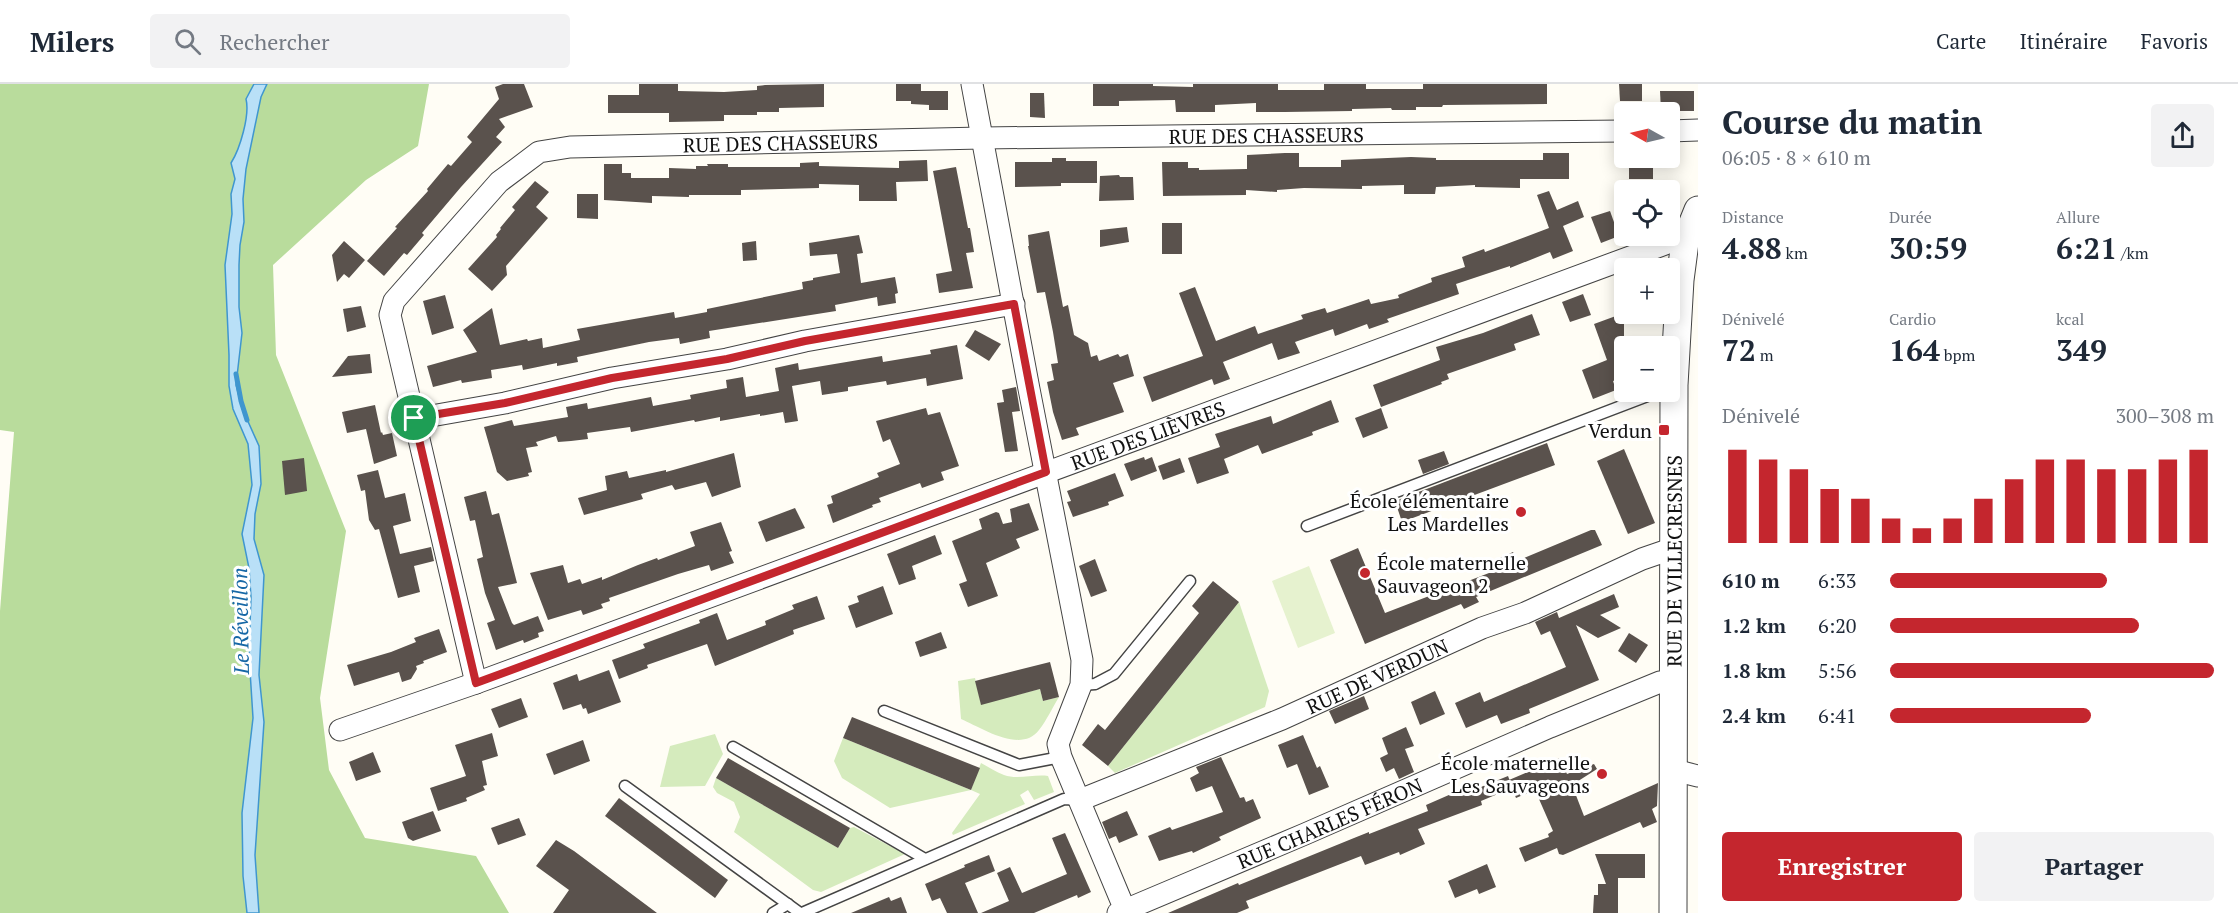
<!DOCTYPE html>
<html lang="fr">
<meta charset="utf-8">
<style>
:root{--surface:#fff;--page:#f2f2f3;--text:#1f2937;--muted:#747a83;--line:#e0e1e3;--accent:#c4262e}
body{margin:0;font-family:"PT Serif",serif;background:var(--page);color:var(--text);height:100vh;display:flex;flex-direction:column;font-size:22px;white-space:nowrap}
*{box-sizing:border-box;margin:0}
p{font-size:20px;color:var(--muted)}
.icon{flex:none;width:33px;height:33px;fill:none;stroke:currentColor;stroke-width:2;stroke-linecap:round;stroke-linejoin:round}
.map{position:relative;flex:1;overflow:hidden}
.drawer{display:flex;flex-direction:column;background:var(--surface);width:540px}
.drawer>*{flex:none}
.needle{width:39px;rotate:278deg}
.controls{position:absolute;left:1614px;top:18px;display:grid;gap:12px}
.controls a{display:grid;place-items:center;width:66px;height:66px;border-radius:6px;background:var(--surface);box-shadow:0 3px 15px #0003;font-size:30px}
.pin{position:absolute;display:grid;place-items:center;width:51px;height:51px;color:#fff;margin:-26px;border:3px solid #fff;border-radius:50%;box-shadow:0 2px 6px #0007}
.round{display:grid;place-items:center;flex:none;width:63px;height:63px;border-radius:6px;background:var(--page)}
.head{display:flex;align-items:center;justify-content:space-between;height:102px;padding:0 24px}
h1{font-size:33px;font-weight:800;line-height:45px}
.stats{display:grid;grid-template-columns:repeat(3,1fr);gap:9px;height:102px;padding:6px 24px}
.stats div{display:grid;align-content:center}
.stats b{font-size:30px;font-weight:800}
.stats small{font-size:16px;font-weight:400}
.stats p{font-size:16px}
.chart{height:168px;padding:12px 24px}
.chart p{display:flex;justify-content:space-between}
.chart svg{width:100%;height:108px;margin-top:6px;stroke:var(--accent);stroke-width:6}
.cta{display:flex;gap:12px;margin-top:auto;padding:12px 24px}
.cta a{flex:1;height:69px;border-radius:6px;background:var(--accent);color:#fff;font-size:24px;font-weight:800;line-height:69px;text-align:center}
.cta a+a{background:var(--page);color:var(--text)}
ul{padding:0 24px;list-style:none;font-size:20px}
li{display:grid;grid-template-columns:96px 72px 1fr;align-items:center;height:45px}
li i{height:15px;border-radius:8px;background:var(--accent)}
header{display:flex;align-items:center;gap:36px;box-sizing:border-box;height:84px;padding:0 30px;background:var(--surface);border-bottom:2px solid var(--line)}
header strong{font-size:28px}
nav{display:flex;gap:33px;margin-inline-start:auto;font-size:21px}
.search{width:420px;height:54px;background:var(--page);display:flex;align-items:center;gap:15px;box-sizing:border-box;padding:0 21px;border-radius:6px;color:var(--muted);font-size:22px}
main{display:flex;flex:1;min-height:0}
.map>svg:first-child{display:block}
.green{fill:#d5ebbd}
.forest{fill:#b9dc9c}
.pitch{fill:#e6f2cf}
.water{fill:#b9e0f7;stroke:#3f96cf;stroke-width:1.5}
.lines{fill:none;stroke-linecap:round;stroke-linejoin:round}
.stream{stroke:#3f96cf;stroke-width:5}
.building{fill:#5a524d}
.service-casing{stroke:#444;stroke-width:13}
.minor-casing{stroke:#444;stroke-width:23}
.tertiary-casing{stroke:#444;stroke-width:29}
.service{stroke:#fff;stroke-width:10}
.minor{stroke:#fff;stroke-width:21}
.tertiary{stroke:#fff;stroke-width:27}
.route-casing{stroke:#fff;stroke-width:12}
.route{stroke:#c4262e;stroke-width:8}
.poi-dot{fill:#c4262e;stroke:#fff;stroke-width:2}
.labels{text-anchor:middle;dominant-baseline:central;stroke-width:6;stroke-linejoin:round;paint-order:stroke}
.street-label{font-size:20px;fill:#111;stroke:#fff}
.poi-label{font-size:20px;fill:#111;stroke:#fff;text-anchor:end}
.water-label{font-size:21px;font-style:italic;fill:#1768a6;stroke:#fff}
</style>
<header>
<strong>Milers</strong>
<div class="search"><svg class="icon" aria-label="search" viewBox="0 0 24 24"><circle cx="10" cy="10" r="6"/><path d="M15 15l6 6"/></svg>Rechercher</div>
<nav><a>Carte</a><a>Itinéraire</a><a>Favoris</a></nav>
</header>
<main>
<div class="map">
<svg width="1698" height="829" viewBox="0 0 1698 829">
<rect width="100%" height="100%" fill="#fffdf5"/>
<g class="green">
<path d="M1239 518 1269 607 1265 623 1115 689 1108 682Z"/>
<path d="M975 594 981 620 1040 605 1043 617 1059 613C1052 624 1047 636 1039 646 1021 670 982 644 961 635L958 597Z"/>
<path d="M715 650 723 670 705 702 660 703 670 662Z"/>
<path d="M843 654 971 706 981 679C989 683 996 688 1004 691 1017 696 1034 690 1048 692L1054 708 1034 716 1028 706 1020 711 1025 720 953 751 952 749 980 710 971 706 890 724 842 694 834 677Z"/>
<path d="M716 694 838 764 850 744 854 743 905 770 821 808 813 806 734 748 740 733 734 718 717 709 713 703Z"/>
</g>
<path class="forest" d="M0 0H429L418 62 366 96 273 181 276 271 346 447 320 614 329 686 365 754 476 772 509 829H0V527L14 348 0 346Z"/>
<path class="pitch" d="M1309 482 1335 549 1298 564 1272 497Z"/>
<path class="water" d="M254 0H267L261 13 246 85 243 115 244 138 240 161 239 181V223L242 249 236 301 242 324 259 362 261 400 255 430 254 455 264 491 259 591 264 638 255 771 259 829H247L243 792 242 729 253 634 249 571 251 513 249 484 242 450 252 401 248 360 233 325 229 302V271L225 181 232 130 231 110 235 95 231 79C240 65 250 31 246 15Z"/>
<g class="lines">
<path class="stream" d="M236 290 241 317 247 336"/>
</g>
<g class="building">
<path d="M503 0H524L533 23 499 35 505 43 496 53 502 58 461 103 422 149 424 151 407 171 404 169 384 192 367 177 397 144 395 143 428 107 427 105 448 80 451 82 472 58 467 53 499 15 495 3Z"/>
<path d="M639 0H678V7L724 8 757 6V2L765 1 824 0V23L779 24V28H757V31H724V37L669 38V29H608V11H639Z"/>
<path d="M896 0H921V7H948V26H929V21L911 20V17H896Z"/>
<path d="M1093 0H1153V2L1193 3V0H1278V6H1324V0H1366V5H1423V0H1547V20L1443 21 1442 23H1416V26H1392L1391 24 1352 25V27L1285 28H1256V19L1215 21V28H1176L1175 16 1119 17V22H1093Z"/>
<path d="M1619 0H1642V17H1620Z"/>
<path d="M1660 7H1694V27H1661Z"/>
<path d="M1030 9H1044L1045 34 1030 33Z"/>
<path d="M1285 69H1299V83H1341V76L1411 73 1436 74V76H1543V69H1569V95H1520V104L1475 103V101L1436 103 1435 110H1404V101L1362 102V105L1304 104 1277 106V108L1246 106V111L1163 112 1162 78H1188V84H1199V86L1247 85V71Z"/>
<path d="M1052 74H1066V77H1097V99H1061V102L1015 103V78H1052Z"/>
<rect x="1629" y="74" width="24" height="21"/>
<path d="M927 76 928 97 896 98 897 117H859V101L819 100V104L741 106V111H689V113L652 112V119L604 116V80H622V89H631V94H669V84L696 85V82H708L707 80H728V83H800V79L819 78V82L899 84V77Z"/>
<path d="M956 83 968 144H970L974 168 966 169 973 204 939 209 936 190 952 187 933 87Z"/>
<path d="M1119 91 1120 93H1133L1134 116 1099 117 1100 92Z"/>
<path d="M535 97 549 108 536 123 548 134 506 182 507 191 492 207 468 185 497 153 496 151 501 145 500 144 515 126 512 123Z"/>
<path d="M1549 107 1557 126 1578 117 1584 133 1563 142 1573 167 1553 175 1550 168 1510 184V182L1456 200 1459 210 1387 235 1389 238 1369 245 1367 240 1335 252 1333 245 1295 258 1300 269 1278 276 1272 259 1223 278 1230 295 1214 301 1212 295 1152 318 1143 293 1203 272 1179 209 1195 203 1216 257 1255 242 1258 250 1303 235 1301 231 1325 224 1327 229 1369 215 1371 220 1399 214 1398 211 1432 198 1431 194 1465 183 1462 173 1484 165 1485 168 1549 144 1537 111Z"/>
<path d="M577 110H598V135L577 134Z"/>
<path d="M1610 127 1619 152 1601 159 1591 133Z"/>
<rect x="1162" y="139" width="20" height="31"/>
<path d="M1127 143 1129 158 1100 163V146Z"/>
<path d="M1049 147 1063 223 1068 221 1074 251 1088 259 1091 273 1097 271 1099 277 1118 270 1120 273 1128 270 1134 292 1113 299 1124 328 1076 344 1079 351 1062 356 1053 328 1047 298 1054 296 1051 280 1058 279 1053 248 1045 208 1037 209 1028 162H1029L1028 151Z"/>
<path d="M859 151 863 169 857 170 861 199 895 193 898 209 895 210 896 219 878 222 877 213 835 221 836 227 709 247 710 254 680 260 679 254 649 258 577 273 578 278 557 282V279L523 286 522 281 491 286 492 294 462 299 461 296 433 303 427 282 477 268 463 246 492 224 500 261 527 255 528 257 542 254 543 264 580 256 577 245 674 228 675 234 707 228V225L803 205 802 198 813 196V194L840 189 837 170 810 172 809 159Z"/>
<path d="M344 157 365 176 349 194 344 190 337 198 332 171Z"/>
<path d="M756 157 757 176 743 177 742 159Z"/>
<path d="M1583 210 1591 231 1570 238 1562 218Z"/>
<path d="M445 211 454 244 432 251 423 217Z"/>
<path d="M361 222 366 243 347 248 343 225Z"/>
<path d="M1624 229V293L1613 297 1616 306 1593 315 1582 286 1607 276 1594 240Z"/>
<path d="M1532 230 1540 251 1514 260 1516 266 1447 290 1449 295 1441 298 1442 300 1381 323 1373 301 1440 276 1436 263 1483 249Z"/>
<path d="M975 246 1001 260 989 277 965 262Z"/>
<path d="M957 261 963 295 927 302 926 294 887 301 886 297 848 303V307L822 311 820 297 792 302 798 337 785 339 783 328 760 332V330L720 337V333L695 338 694 336 631 348 630 343 587 349 588 355 571 357 558 358 556 352 536 358 538 362 526 364 532 388 528 389 529 392 507 397 497 388 484 343 512 336 514 342 568 333 566 323 587 319 588 325 651 313 653 322 691 315 690 311 727 304 726 296 743 293 746 313 779 307 775 284 798 279 799 286 882 272 883 278 931 270 930 266Z"/>
<path d="M370 270 372 289 332 293 348 272Z"/>
<path d="M1016 303 1020 327 1012 328 1018 367 1005 368 997 319 1004 318 1002 306Z"/>
<path d="M1331 316 1339 338 1312 348 1313 351 1262 370 1258 361 1224 375 1229 389 1197 400 1188 374 1220 363 1215 350 1271 332 1273 340Z"/>
<path d="M375 321 381 349 382 348 383 351 392 349 397 372 374 380 366 345 347 349 342 328Z"/>
<path d="M926 324 928 331 940 328 959 382 941 388 944 396 922 404 920 399 879 414 881 418 872 421 873 423 833 439 827 421 833 419 831 412 879 393 877 389 900 380 890 355 883 358 876 337Z"/>
<path d="M1381 324 1388 344 1363 354 1355 334Z"/>
<path d="M1547 359 1555 381 1402 438 1395 417Z"/>
<path d="M1624 365 1655 439 1628 450 1597 377Z"/>
<path d="M1444 367 1449 380 1423 390 1418 376Z"/>
<path d="M734 369 741 403 712 413 706 398 675 406 672 401 641 410 643 415 584 431 578 414 607 406 605 392 627 387 629 394 666 386V388Z"/>
<path d="M1144 373 1145 376 1152 373 1157 387 1131 397 1124 380Z"/>
<path d="M304 374 307 407 285 411 282 377Z"/>
<path d="M1180 374 1185 388 1163 396 1158 382Z"/>
<path d="M378 386 385 414 405 409 411 437 393 442 400 470 431 463 434 477 414 482 420 508 398 514 379 445 375 446 369 436 365 406 361 407 357 391Z"/>
<path d="M1115 389 1124 412 1108 418 1109 421 1073 433 1067 418 1071 417 1067 407Z"/>
<path d="M486 407 492 431 499 429 517 499 498 503 512 539 514 541 538 532 544 547 538 549 539 553 524 559 523 556 496 566 487 539 495 536 485 509 477 475 483 473 475 436 470 437 464 413Z"/>
<path d="M1029 419 1039 446 1016 455 1020 464 986 479 998 512 968 523 959 500 967 497 952 457 982 445 979 435 996 428 999 429 1003 440 1012 438 1010 425Z"/>
<path d="M795 424 805 444 766 458 758 438Z"/>
<path d="M721 438 732 467 729 468 734 479 711 487 709 481 678 490 609 514 610 517 601 520 603 524 583 531 581 526 548 536 530 489 563 481 568 499 580 495 582 500 602 493V496L638 481 657 474 658 476 695 462 690 448Z"/>
<path d="M1591 446H1595L1602 461 1476 513 1479 518 1464 525 1461 520 1365 560 1330 476 1358 464 1385 529 1489 489 1486 480 1513 468 1517 477Z"/>
<path d="M935 451 942 470 912 482 916 495 899 501 887 470Z"/>
<path d="M1095 475 1107 507 1091 513 1079 482Z"/>
<path d="M1213 497 1239 518 1108 682 1082 661 1098 640 1105 646 1199 529 1192 522Z"/>
<path d="M883 502 893 530 856 544 848 522 859 518 857 512Z"/>
<path d="M1614 510 1619 523 1600 531 1621 544 1598 554 1576 541 1599 596 1529 625 1530 629 1501 640 1497 631 1466 644 1455 619 1480 608 1484 618 1566 583 1550 547 1541 551 1535 538 1557 528 1559 534Z"/>
<path d="M817 512 825 535 793 546 794 550 715 582 707 560 647 581 648 584 619 595 612 576 645 564 643 560 700 539 699 536 717 529 727 556 766 541 765 537 794 525 792 521Z"/>
<path d="M439 545 447 568 423 577 424 579 416 582 417 585 411 595 402 598 399 588 354 602 347 581 391 568 416 558 414 554Z"/>
<path d="M941 548 947 564 920 573 915 558Z"/>
<path d="M1629 549 1648 561 1636 579 1618 567Z"/>
<path d="M1050 578 1059 613 1043 617 1040 605 981 621 975 597Z"/>
<path d="M609 586 621 618 588 630 586 624 583 625 581 620 563 626 553 599 577 590 579 597Z"/>
<path d="M1435 607 1445 630 1420 641 1411 618Z"/>
<path d="M1364 612 1369 625 1335 640 1329 627Z"/>
<path d="M521 614 528 633 499 644 491 625Z"/>
<path d="M852 633 980 684 971 706 843 654Z"/>
<path d="M1406 643 1414 662 1405 665 1414 688 1399 695 1394 684 1386 688 1380 674 1388 670 1382 654Z"/>
<path d="M492 649 498 672 482 677 487 701 483 702 485 706 466 714 467 717 438 727 430 704 466 692 455 661Z"/>
<path d="M1303 651 1317 684 1320 682 1329 703 1309 711 1297 680 1287 684 1278 661Z"/>
<path d="M583 656 590 677 554 691 546 670Z"/>
<path d="M373 668 381 688 356 697 349 678Z"/>
<path d="M1221 673 1240 714 1244 713 1246 718 1253 715 1261 734 1219 753 1221 756 1193 769 1192 767 1159 777 1148 752 1170 743 1172 746 1223 728 1212 702 1196 708 1190 694 1199 689 1196 683Z"/>
<path d="M728 674 850 744 838 764 716 694Z"/>
<path d="M1560 674 1567 690 1594 680 1597 685 1572 701 1584 732 1658 699 1657 722 1652 725 1657 738 1643 744 1640 738 1563 771 1559 770 1557 764 1525 778 1519 764 1549 753 1548 750 1553 747 1535 706 1516 714 1512 704 1481 717 1482 721 1418 745 1425 760 1400 771 1399 768 1365 781 1361 772 1246 817 1249 824 1237 829H1168L1238 799 1239 801 1354 754 1369 748V750L1428 727 1426 721 1474 700 1476 705 1508 692 1511 700 1509 696Z"/>
<path d="M619 714 728 796 715 814 605 732Z"/>
<path d="M433 727 441 747 413 757 408 754 402 738Z"/>
<path d="M1127 727 1138 751 1119 759 1116 752 1109 755 1102 738Z"/>
<path d="M519 734 526 751 498 761 491 744Z"/>
<path d="M1065 749 1091 808 1078 814 1077 811 1034 829H981L1009 817 997 789 1010 783 1022 809 1067 790 1052 754Z"/>
<path d="M556 756 574 767 657 829H553L569 806 536 782Z"/>
<path d="M1595 770H1645V794H1618V829H1593L1594 811H1598V800H1606Z"/>
<path d="M989 771 995 787 965 799 978 829H947L940 814 932 817 925 800 965 783 964 781Z"/>
<path d="M1487 780 1496 803 1479 810 1477 805 1455 814 1448 797Z"/>
<path d="M889 813 891 817 901 813 907 829H851Z"/>
</g>
<g class="lines">
<defs>
<g id="service">
<path d="M1307 442 1658 308"/>
<path d="M1081 601 1095 600 1114 590 1190 497"/>
<path d="M884 627 1019 681 1061 673"/>
<path d="M733 663 925 775"/>
<path d="M625 702 800 829"/>
<path d="M773 829 788 820"/>
<path d="M802 829 1064 715 1080 716"/>
</g>
<g id="minor">
<path d="M972 0 1029 305 1082 576 1081 601 1058 660 1061 673 1125 826"/>
<path d="M1670 47 1698 46"/>
<path d="M414 335 505 319 612 294 727 275 805 257 1014 220"/>
<path id="s1" d="M476 599 390 231 394 217 499 98 539 68 570 63 982 54 1624 47"/>
<path id="s2" d="M340 646 476 599 1668 159 1685 158"/>
<path d="M1674 686 1698 692"/>
<path id="s3" d="M1080 716 1282 635 1482 544 1525 529 1642 475 1674 464"/>
<path id="s4" d="M1118 829 1305 750 1550 643 1660 598 1674 597"/>
</g>
<g id="tertiary">
<path id="s5" d="M1673 829 1674 301 1680 196 1685 158 1698 126"/>
</g>
</defs>
<use href="#service" class="service-casing"/>
<use href="#minor" class="minor-casing"/>
<use href="#tertiary" class="tertiary-casing"/>
<use href="#service" class="service"/>
<use href="#minor" class="minor"/>
<use href="#tertiary" class="tertiary"/>
</g>
<g class="lines">
<defs>
<path id="route" d="M1014 220 1046 388 476 599 414 334 505 319 612 294 727 275 805 257Z"/>
</defs>
<use href="#route" class="route-casing"/>
<use href="#route" class="route"/>
</g>
<g class="poi-dot">
<rect x="1658" y="340" width="12" height="12" rx="3"/>
<circle cx="1521" cy="428" r="6"/>
<circle cx="1365" cy="489" r="6"/>
<circle cx="1602" cy="690" r="6"/>
</g>
<g class="labels">
<g class="street-label">
<text stroke="none"><textPath href="#s1" startOffset="1329">RUE DES CHASSEURS</textPath></text>
<text stroke="none"><textPath href="#s1" startOffset="843">RUE DES CHASSEURS</textPath></text>
<text stroke="none"><textPath href="#s2" startOffset="860">RUE DES LIÈVRES</textPath></text>
<text stroke="none"><textPath href="#s5" startOffset="352">RUE DE VILLECRESNES</textPath></text>
<text stroke="none"><textPath href="#s3" startOffset="322">RUE DE VERDUN</textPath></text>
<text stroke="none"><textPath href="#s4" startOffset="230">RUE CHARLES FÉRON</textPath></text>
</g>
<g class="poi-label">
<text x="1652" y="346">Verdun</text>
<text x="1509" y="416">École élémentaire<tspan x="1509" dy="23">Les Mardelles</tspan></text>
<text x="1377" y="478" text-anchor="start">École maternelle<tspan x="1377" dy="23">Sauvageon 2</tspan></text>
<text x="1590" y="678">École maternelle<tspan x="1590" dy="23">Les Sauvageons</tspan></text>
</g>
<g class="water-label">
<text transform="translate(240 537) rotate(-91)">Le Réveillon</text>
</g>
</g>
</svg>
<div class="controls">
<a><svg class="needle" viewBox="-14 -14 28 28"><path d="M0-13l5 13h-10z" fill="#e53935"/><path d="M0 13l5-13h-10z" fill="#747a83"/></svg></a>
<a><svg class="icon" aria-label="locate" viewBox="0 0 24 24"><circle cx="12" cy="12" r="6"/><path d="M12 2v4M12 18v4M2 12h4M18 12h4"/></svg></a>
<a>+</a>
<a>−</a>
</div>
<div class="pin" style="left:414px;top:334px;background:#1e9e55"><svg class="icon" aria-label="arrive" viewBox="0 0 24 24"><path d="M6 21V4h12l-3 4 3 4H6"/></svg></div>
</div>
<section class="drawer">
<div class="head"><div><h1>Course du matin</h1><p>06:05 · 8 × 610 m</p></div><a class="round"><svg class="icon" aria-label="share" viewBox="0 0 24 24"><path d="M12 15V3M7 8l5-5 5 5M5 13v7h14v-7"/></svg></a></div>
<div class="stats">
<div><p>Distance</p><b>4.88<small> km</small></b></div>
<div><p>Durée</p><b>30:59</b></div>
<div><p>Allure</p><b>6:21<small> /km</small></b></div>
</div>
<div class="stats">
<div><p>Dénivelé</p><b>72<small> m</small></b></div>
<div><p>Cardio</p><b>164<small> bpm</small></b></div>
<div><p>kcal</p><b>349</b></div>
</div>
<div class="chart"><p><span>Dénivelé</span>300–308 m</p>
<svg viewBox="0 0 160 44" preserveAspectRatio="none"><path d="M5 44V6M15 44V10M25 44V14M35 44V22M45 44V26M55 44V34M65 44V38M75 44V34M85 44V26M95 44V18M105 44V10M115 44V10M125 44V14M135 44V14M145 44V10M155 44V6"/></svg>
</div>
<ul>
<li><b>610 m</b>6:33<i style="width:67%"></i></li>
<li><b>1.2 km</b>6:20<i style="width:77%"></i></li>
<li><b>1.8 km</b>5:56<i style="width:100%"></i></li>
<li><b>2.4 km</b>6:41<i style="width:62%"></i></li>
</ul>
<div class="cta"><a>Enregistrer</a><a>Partager</a></div>
</section>
</main>
